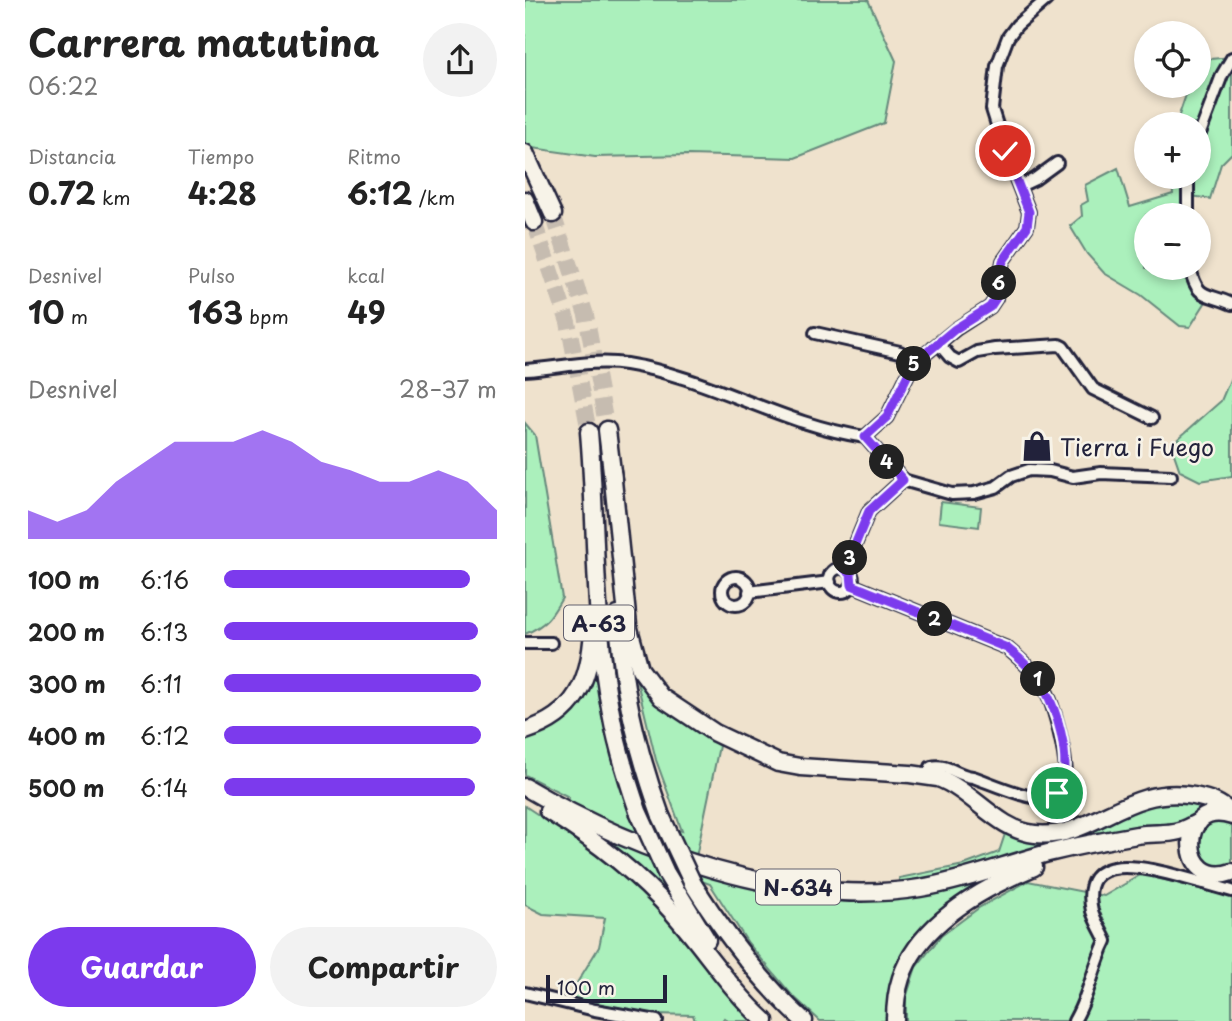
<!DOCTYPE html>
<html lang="es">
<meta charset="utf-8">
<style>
:root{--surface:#fff;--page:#f2f2f2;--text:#222;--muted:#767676;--accent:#7c3aed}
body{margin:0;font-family:"Playpen Sans",sans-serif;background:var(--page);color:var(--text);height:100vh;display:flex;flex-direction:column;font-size:26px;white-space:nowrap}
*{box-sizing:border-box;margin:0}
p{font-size:23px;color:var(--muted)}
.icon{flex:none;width:38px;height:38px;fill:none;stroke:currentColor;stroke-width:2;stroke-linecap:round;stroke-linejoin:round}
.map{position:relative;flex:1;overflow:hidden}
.panel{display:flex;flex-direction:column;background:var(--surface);width:525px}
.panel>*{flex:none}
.buttons{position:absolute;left:609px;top:21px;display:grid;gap:14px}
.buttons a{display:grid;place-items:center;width:77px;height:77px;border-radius:50%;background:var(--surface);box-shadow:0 4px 10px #0003;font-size:35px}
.scale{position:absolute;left:21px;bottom:18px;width:121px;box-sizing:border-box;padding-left:7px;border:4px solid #22223b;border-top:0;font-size:19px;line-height:24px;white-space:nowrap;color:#22223b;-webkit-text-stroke:5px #f7f3e8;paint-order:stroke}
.pin{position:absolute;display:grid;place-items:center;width:60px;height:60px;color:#fff;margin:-30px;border:4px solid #fff;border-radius:50%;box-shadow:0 2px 7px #0007}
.km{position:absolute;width:35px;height:35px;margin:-18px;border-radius:50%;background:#222;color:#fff;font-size:19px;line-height:35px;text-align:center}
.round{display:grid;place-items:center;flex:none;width:74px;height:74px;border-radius:37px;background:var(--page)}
.overview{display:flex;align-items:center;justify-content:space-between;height:119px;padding:0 28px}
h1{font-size:38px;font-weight:700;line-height:52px}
.figures{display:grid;grid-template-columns:repeat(3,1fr);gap:10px;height:119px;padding:7px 28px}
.figures div{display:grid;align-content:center}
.figures b{font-size:30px;font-weight:700}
.figures small{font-size:19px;font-weight:400}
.figures p{font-size:19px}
.chart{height:196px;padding:14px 28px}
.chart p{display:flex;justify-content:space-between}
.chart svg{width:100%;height:126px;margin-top:7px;fill:var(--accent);opacity:.7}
.action{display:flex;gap:14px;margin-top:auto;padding:14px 28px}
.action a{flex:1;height:80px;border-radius:42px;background:var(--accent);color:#fff;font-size:28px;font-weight:700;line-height:80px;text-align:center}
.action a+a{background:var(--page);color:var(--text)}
ul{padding:0 28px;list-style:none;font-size:23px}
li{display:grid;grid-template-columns:112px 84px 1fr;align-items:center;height:52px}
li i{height:18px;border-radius:9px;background:var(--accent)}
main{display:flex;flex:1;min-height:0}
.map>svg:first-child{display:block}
.green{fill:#abf0bc;stroke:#66897c;stroke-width:2}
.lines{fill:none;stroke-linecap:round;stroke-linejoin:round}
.highway-tunnel{stroke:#c6bcb0;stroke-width:16;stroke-dasharray:16 8;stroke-linecap:butt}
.minor-casing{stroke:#22223b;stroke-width:16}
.highway-casing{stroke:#22223b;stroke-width:21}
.minor{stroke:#f7f3e8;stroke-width:10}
.highway{stroke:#f7f3e8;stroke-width:16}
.highway-bridge-casing{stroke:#22223b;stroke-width:21;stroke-linecap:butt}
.highway-bridge{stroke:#f7f3e8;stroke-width:16}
.route-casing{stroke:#fff;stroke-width:14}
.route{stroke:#7c3aed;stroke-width:9}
.labels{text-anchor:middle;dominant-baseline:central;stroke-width:5;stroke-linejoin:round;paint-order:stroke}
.shield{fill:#f7f3e8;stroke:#62616f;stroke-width:2}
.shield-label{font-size:21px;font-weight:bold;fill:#22223b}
.poi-label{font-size:23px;fill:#22223b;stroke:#f7f3e8;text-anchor:start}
</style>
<main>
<section class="panel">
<div class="overview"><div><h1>Carrera matutina</h1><p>06:22</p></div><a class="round"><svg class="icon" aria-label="share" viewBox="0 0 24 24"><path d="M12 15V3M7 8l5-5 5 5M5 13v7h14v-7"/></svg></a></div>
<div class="figures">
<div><p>Distancia</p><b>0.72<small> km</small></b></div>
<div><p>Tiempo</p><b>4:28</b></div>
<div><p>Ritmo</p><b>6:12<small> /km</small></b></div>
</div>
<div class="figures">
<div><p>Desnivel</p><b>10<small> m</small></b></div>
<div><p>Pulso</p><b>163<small> bpm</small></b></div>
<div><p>kcal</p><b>49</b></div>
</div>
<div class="chart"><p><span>Desnivel</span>28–37 m</p>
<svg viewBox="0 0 160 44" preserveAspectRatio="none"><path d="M0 44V34L10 38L20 34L30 24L40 17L50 10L60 10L70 10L80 6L90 10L100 17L110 20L120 24L130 24L140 20L150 24L160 34V44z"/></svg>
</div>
<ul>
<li><b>100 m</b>6:16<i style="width:90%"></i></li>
<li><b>200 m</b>6:13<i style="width:93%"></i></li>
<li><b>300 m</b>6:11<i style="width:94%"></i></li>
<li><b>400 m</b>6:12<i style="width:94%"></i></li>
<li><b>500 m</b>6:14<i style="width:92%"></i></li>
</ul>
<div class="action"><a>Guardar</a><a>Compartir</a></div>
</section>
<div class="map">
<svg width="707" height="1021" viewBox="0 0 707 1021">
<rect width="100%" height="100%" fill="#efe2cd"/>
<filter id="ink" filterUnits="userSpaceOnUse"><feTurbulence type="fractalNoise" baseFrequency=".0143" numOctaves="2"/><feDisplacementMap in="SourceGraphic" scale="14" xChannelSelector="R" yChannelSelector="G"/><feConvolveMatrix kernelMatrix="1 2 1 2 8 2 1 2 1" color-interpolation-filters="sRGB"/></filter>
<g filter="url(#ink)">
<g class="green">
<path d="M0 0H343L371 61 359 123 270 158 163 155 70 157 0 147Z"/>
<path d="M707 57V153L696 164 685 199 660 195V215H621V268H662C663 284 669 291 682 300L665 327 655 326 616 295 579 273 562 254 545 226 557 216 556 205 563 201 560 185 593 168 605 207 648 194 646 177H674V124H651L664 86H674V60Z"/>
<path d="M707 375V476L675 481 655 471 646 445 696 401Z"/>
<path d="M0 423 10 435 37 598C26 617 21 625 0 634Z"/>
<path d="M416 502 456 507 454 527 414 522Z"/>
<path d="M70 667 88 761 107 815 131 821 133 824 157 831 131 760 109 669 177 734 194 746 171 857 115 837 43 804 44 797 0 775V737L5 736Z"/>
<path d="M639 800 672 804 674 815 655 825 559 837 427 875 374 884V878L439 865 474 852 481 831 494 837 591 815Z"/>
<path d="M0 806 89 865 132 906 228 1021H203L199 1018 197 1021H170L168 1015 129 1014 47 999V991L74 947 80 918 18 914 0 905Z"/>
<path d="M36 813 123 856 178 873 284 895 487 872 404 926 366 1021H295L266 994 223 943 185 884 128 863 154 909Z"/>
<path d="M688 822 707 824V865L690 868 677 860 672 840 679 826Z"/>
<path d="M617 874 707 897V1021H381V998L391 967 416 936 455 907 503 881 579 896Z"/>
</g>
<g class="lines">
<g class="highway-tunnel">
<path d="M28 214 61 315 82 430"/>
<path d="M9 222 43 322 64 432"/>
</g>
<defs>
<g id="minor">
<path d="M674 136 697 75 707 58"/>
<path d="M663 177V215"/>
<path d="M495 186 510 179 532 163"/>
<path d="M665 268C673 301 681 292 707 304"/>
<path d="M290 333 375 352 383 357 388 364"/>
<path d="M414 344 425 357 434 362 452 352 470 349 534 345 538 347 568 389 627 418"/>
<path d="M0 370C34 368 66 359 101 364 184 377 257 425 340 437L378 480 427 494 449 493 471 487 486 476 504 470 525 471 548 477 576 473 646 476"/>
<path d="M340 437 362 417 388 364 431 329 465 307 471 298 478 261 502 227 504 212 480 151 467 109 472 66 483 37 492 25 521 0"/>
<circle cx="316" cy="580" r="12"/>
<path d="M320 569 344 511 378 480"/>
<circle cx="211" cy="591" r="14"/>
<path d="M327 585 482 648C495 659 509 671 519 687 529 704 544 762 540 781 538 787 531 795 526 797 509 803 466 783 448 777 432 776 423 763 406 767L403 776"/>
<path d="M224 592 305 582"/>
<path d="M0 643H26"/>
<path d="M680 878 679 883 707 891"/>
<path d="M0 993 70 1010 132 1021"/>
<path d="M549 1021C564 996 568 967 581 941 577 932 570 921 567 911 551 839 644 875 679 883"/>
</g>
<g id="highway">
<path d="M0 153 28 214"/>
<path d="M0 200 9 222"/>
<path d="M82 430 88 480"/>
<path d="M64 432C72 525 68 621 86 713 92 747 102 779 113 811"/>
<path d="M87 471 103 625 115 669 136 697 190 733 253 763 275 767 385 774 413 778C448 791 472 830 510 834 568 840 600 784 669 796 685 799 696 803 707 814"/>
<path d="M93 615C96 685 112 750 136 816"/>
<path d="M0 731C51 715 65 681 68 630"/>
<path d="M0 787C110 852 266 909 395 888 439 881 481 864 523 853 552 846 583 840 612 835 626 832 641 835 654 831 661 829 667 825 674 822"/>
<path d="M23 811C70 840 112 872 149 914 180 949 205 989 240 1021"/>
<path d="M707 816C651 797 654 891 707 872"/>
<path d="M141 873 182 940"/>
<path d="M168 884C200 934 235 981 279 1021"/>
<path d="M370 1021C370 1006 371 993 376 978 394 923 458 888 509 867"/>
</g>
</defs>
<use href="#minor" class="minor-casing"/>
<use href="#highway" class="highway-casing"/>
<use href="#minor" class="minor"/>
<use href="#highway" class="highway"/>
<defs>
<g id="highway-bridge">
<path d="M113 811 141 873"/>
<path d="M136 816 168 884"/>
</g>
</defs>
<use href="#highway-bridge" class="highway-bridge-casing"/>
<use href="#highway-bridge" class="highway-bridge"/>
</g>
</g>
<g class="lines" filter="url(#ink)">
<defs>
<path id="route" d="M480 151 504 212 502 227 478 261 471 298 465 307 430 329 388 364 362 417 340 437 378 480 344 511 320 569 326 574 327 585 482 648C496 659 510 672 519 688 533 713 543 750 539 779 539 784 535 788 532 793"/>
</defs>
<use href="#route" class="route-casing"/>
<use href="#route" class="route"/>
</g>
<defs>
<symbol id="shop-bare" viewBox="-9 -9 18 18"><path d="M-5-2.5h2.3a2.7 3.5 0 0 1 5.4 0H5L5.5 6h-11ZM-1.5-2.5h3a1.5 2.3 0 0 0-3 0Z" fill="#22223b" stroke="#f7f3e8" stroke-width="2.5" paint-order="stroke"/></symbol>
</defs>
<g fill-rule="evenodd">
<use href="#shop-bare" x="490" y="424" width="44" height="44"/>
</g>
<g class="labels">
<g class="shield">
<rect x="39" y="605.5" width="70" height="35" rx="5"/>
<rect x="231" y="869.5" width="84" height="35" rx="5"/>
</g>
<g class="shield-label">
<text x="74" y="623">A-63</text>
<text x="273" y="887">N-634</text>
</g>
<g class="poi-label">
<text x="535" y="446">Tierra i Fuego</text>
</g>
</g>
</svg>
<div class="buttons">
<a><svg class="icon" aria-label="locate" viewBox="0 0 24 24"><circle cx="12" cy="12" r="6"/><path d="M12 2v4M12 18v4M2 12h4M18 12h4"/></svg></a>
<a>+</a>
<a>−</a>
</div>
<div class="scale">100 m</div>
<div class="pin" style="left:532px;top:793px;background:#1e9e55"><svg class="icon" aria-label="arrive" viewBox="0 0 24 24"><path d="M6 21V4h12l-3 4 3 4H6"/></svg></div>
<div class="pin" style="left:480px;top:151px;background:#d93025"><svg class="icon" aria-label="check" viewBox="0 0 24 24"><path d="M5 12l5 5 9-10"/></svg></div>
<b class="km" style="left:513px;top:679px">1</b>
<b class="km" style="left:410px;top:619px">2</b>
<b class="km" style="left:325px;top:558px">3</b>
<b class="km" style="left:362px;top:462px">4</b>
<b class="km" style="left:389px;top:364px">5</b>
<b class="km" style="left:474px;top:283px">6</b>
</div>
</main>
